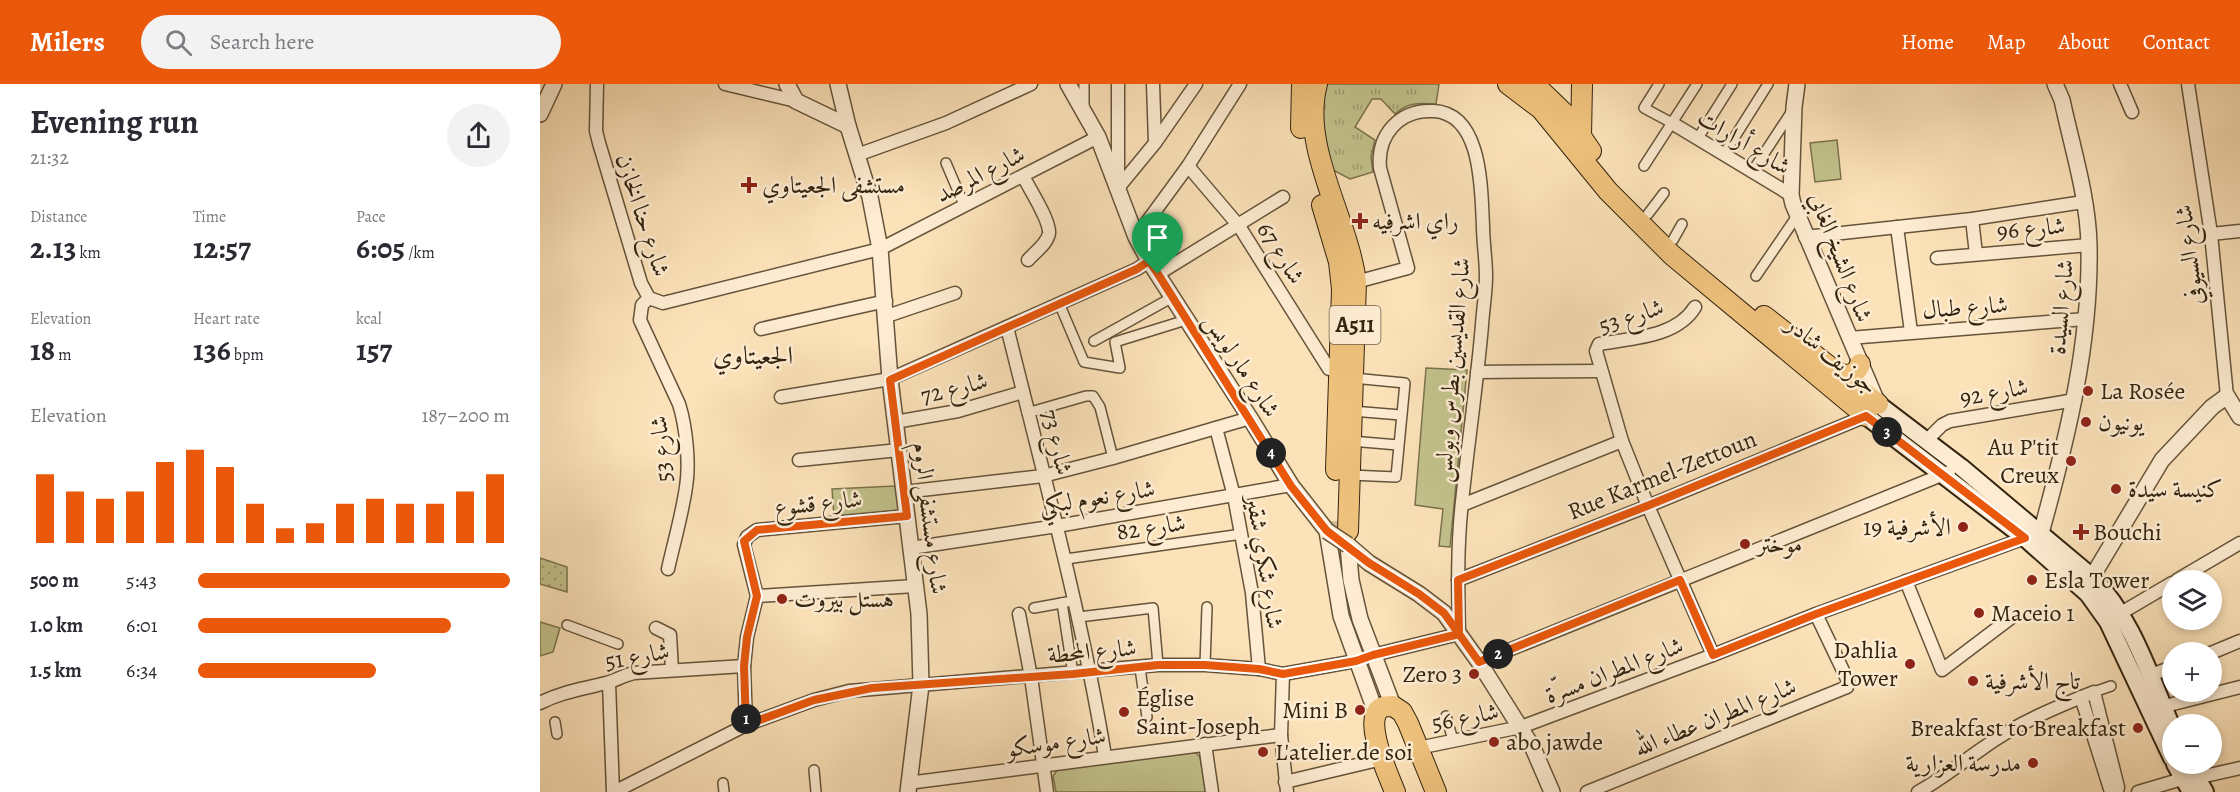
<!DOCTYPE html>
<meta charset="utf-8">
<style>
:root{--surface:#fff;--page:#f2f2f3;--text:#2b2b33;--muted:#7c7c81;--accent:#ea580c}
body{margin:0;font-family:Alegreya,Amiri,serif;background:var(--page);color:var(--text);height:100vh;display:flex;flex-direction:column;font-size:22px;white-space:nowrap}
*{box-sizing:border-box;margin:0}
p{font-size:20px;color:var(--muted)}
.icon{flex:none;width:33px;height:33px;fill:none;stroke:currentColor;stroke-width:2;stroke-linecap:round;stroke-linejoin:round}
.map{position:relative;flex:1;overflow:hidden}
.drawer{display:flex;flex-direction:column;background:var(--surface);width:540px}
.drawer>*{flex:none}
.fabs{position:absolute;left:1622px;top:486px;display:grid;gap:12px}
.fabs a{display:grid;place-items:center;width:60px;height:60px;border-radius:50%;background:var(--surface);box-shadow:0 3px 9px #0003;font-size:30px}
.pin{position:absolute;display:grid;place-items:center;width:51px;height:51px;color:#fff;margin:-62px -26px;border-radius:50% 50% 50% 0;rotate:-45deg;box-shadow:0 0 6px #0007}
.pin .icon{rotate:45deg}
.km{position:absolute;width:30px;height:30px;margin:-15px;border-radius:50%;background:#222;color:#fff;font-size:16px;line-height:30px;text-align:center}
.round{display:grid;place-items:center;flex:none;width:63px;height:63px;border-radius:32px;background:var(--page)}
.headline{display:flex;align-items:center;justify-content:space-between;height:102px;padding:0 30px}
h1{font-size:33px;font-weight:600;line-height:45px}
.stats{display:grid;grid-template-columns:repeat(3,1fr);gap:9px;height:102px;padding:6px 30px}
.stats div{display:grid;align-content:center}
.stats b{font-size:30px;font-weight:600}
.stats small{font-size:16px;font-weight:400}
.stats p{font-size:16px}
.chart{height:168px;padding:12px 30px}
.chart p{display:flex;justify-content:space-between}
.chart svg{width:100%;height:108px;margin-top:6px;stroke:var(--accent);stroke-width:6}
ul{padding:0 30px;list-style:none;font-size:20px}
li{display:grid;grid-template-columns:96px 72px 1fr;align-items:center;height:45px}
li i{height:15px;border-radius:8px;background:var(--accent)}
header{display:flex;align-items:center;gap:36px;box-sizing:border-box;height:84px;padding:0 30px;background:var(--accent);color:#fff}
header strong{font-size:28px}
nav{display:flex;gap:33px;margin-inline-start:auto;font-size:21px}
.search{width:420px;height:54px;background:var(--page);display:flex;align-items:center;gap:15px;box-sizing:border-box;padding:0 21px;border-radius:33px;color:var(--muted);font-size:22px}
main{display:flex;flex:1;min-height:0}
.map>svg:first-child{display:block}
.grass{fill:url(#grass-tufts);stroke:#7b734e;stroke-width:1.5}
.park{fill:#c3c28c;stroke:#7b734e;stroke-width:1.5}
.garden{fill:url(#garden-dots);stroke:#7b734e;stroke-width:1.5}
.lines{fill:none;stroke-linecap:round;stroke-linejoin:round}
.trunk-tunnel{stroke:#d4bc97;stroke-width:20;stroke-dasharray:20 10;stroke-linecap:butt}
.pedestrian-casing{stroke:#65543a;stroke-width:12}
.minor-casing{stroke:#65543a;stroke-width:15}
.tertiary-casing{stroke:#65543a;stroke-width:18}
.secondary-casing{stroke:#33240f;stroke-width:20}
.trunk-casing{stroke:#33240f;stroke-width:22}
.pedestrian{stroke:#fdecd2;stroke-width:9}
.minor{stroke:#fdecd2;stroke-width:12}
.tertiary{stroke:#fdecd2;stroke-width:15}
.secondary{stroke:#fdecd2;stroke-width:16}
.trunk{stroke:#eec17c;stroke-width:20}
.tertiary-bridge-casing{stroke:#65543a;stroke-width:18;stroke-linecap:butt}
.tertiary-bridge{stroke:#fdecd2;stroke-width:15}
.route-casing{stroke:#fff;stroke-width:12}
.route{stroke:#ea580c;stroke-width:8}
.poi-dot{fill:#8f2418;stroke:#fdecd2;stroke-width:2}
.labels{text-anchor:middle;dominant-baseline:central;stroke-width:5;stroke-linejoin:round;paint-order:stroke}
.shield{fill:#fdecd2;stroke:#70604a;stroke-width:1.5}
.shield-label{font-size:22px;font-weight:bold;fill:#33240f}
.street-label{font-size:24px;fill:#33240f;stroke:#fdecd2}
.poi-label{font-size:24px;fill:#33240f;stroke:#fdecd2;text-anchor:start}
.neighbourhood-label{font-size:26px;fill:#33240f;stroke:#fdecd2}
</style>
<header>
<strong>Milers</strong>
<div class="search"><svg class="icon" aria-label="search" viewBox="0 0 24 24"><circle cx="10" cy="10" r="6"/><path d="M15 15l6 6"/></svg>Search here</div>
<nav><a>Home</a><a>Map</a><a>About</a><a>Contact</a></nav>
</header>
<main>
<section class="drawer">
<div class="headline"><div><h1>Evening run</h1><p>21:32</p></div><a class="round"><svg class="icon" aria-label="share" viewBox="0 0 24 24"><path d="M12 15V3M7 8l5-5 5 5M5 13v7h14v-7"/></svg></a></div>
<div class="stats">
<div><p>Distance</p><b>2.13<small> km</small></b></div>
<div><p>Time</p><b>12:57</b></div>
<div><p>Pace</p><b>6:05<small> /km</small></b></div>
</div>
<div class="stats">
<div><p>Elevation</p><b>18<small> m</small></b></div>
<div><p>Heart rate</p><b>136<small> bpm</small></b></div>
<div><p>kcal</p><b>157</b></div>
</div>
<div class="chart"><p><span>Elevation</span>187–200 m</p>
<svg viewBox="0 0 160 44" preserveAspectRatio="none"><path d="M5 44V16M15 44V23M25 44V26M35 44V23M45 44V11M55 44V6M65 44V13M75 44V28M85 44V38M95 44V36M105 44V28M115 44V26M125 44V28M135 44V28M145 44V23M155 44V16"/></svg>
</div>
<ul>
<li><b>500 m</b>5:43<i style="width:100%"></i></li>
<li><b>1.0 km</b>6:01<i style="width:81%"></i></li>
<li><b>1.5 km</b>6:34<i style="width:57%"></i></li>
</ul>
</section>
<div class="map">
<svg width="1700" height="708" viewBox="0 0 1700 708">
<defs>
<pattern id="grass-tufts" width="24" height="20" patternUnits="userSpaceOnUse" patternTransform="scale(1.5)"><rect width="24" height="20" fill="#c3c28c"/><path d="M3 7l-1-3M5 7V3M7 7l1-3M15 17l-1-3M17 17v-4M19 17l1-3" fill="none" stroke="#9f9d71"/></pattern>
<pattern id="garden-dots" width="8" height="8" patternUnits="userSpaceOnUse" patternTransform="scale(1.5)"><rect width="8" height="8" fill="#c3c28c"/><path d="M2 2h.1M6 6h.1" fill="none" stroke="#9f9d71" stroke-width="1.8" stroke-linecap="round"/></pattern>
</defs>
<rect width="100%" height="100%" fill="#fce2b9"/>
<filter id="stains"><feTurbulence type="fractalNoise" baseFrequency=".00333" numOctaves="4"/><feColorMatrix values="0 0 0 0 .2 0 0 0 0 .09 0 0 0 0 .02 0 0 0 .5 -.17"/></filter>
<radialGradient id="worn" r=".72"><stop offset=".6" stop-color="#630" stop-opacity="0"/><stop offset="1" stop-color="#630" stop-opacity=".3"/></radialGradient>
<path class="grass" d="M786 0H899L896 20C879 19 868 18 855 30L841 15H832L815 43 835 56 831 73 833 88 810 95 793 86C786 58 778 29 786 0Z"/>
<g class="park">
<path d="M1297 56 1301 95 1275 98 1270 59Z"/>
<path d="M886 284 927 286 910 463 899 462 903 425 875 421Z"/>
<path d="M355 402 359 428 294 433 292 405Z"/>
<path d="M0 538 20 544 13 568 0 572Z"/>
<path d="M655 668 660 673 666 708H516L513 692 518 685Z"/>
</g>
<path class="garden" d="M0 474 27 483V508L0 500Z"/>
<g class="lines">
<path class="trunk-tunnel" d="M795 437 798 470"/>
<defs>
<g id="pedestrian">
<path d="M544 0V25"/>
<path d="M1119 0 1104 24 1132 39"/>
<path d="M1158 54 1192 0"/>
<path d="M1184 70 1228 0"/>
<path d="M406 79 424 121"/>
<path d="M1104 82 1157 0"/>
<path d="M1212 88 1252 27"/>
<path d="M1108 130 1124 109"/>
<path d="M1133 156 1142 140"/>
<path d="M1216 192 1257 132"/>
<path d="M519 219 544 278 580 284 575 258 646 236"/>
<path d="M554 257 631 214"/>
<path d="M812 327 861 331"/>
<path d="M487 329 546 312H553L560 323 573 374"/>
<path d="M811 357 858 361"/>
<path d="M810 391 856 393 865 299 813 294"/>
<path d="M526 475 702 450"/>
<path d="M522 519 533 590"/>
<path d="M494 524 527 518"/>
<path d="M539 533 613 524 618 581"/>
<path d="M27 541 78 560"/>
<path d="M665 581 667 523"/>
<path d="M600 584 607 633"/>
<path d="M1554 608 1571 602"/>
<path d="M906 632 913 656"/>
<path d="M15 638 17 650"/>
<path d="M274 686 276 708"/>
<path d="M183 699 184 708"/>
</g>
<g id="minor">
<path d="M57 0 56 47 59 59 101 199 109 214 123 219 340 165 558 53"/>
<path d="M185 0 256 17"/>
<path d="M613 0 615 59"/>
<path d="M1580 0 1592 28"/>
<path d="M1648 0 1671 150 1687 312"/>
<path d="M1132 39 1251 111"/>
<path d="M317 71 406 39 491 0"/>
<path d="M648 82 699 142 789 285"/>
<path d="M483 92C489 104 510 136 509 149 508 159 494 169 488 176"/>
<path d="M578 100V0"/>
<path d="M578 104 615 59 656 0"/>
<path d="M1432 135 1436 170"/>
<path d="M1357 143 1371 248"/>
<path d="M1671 150 1700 147"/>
<path d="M596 153 648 82 700 0"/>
<path d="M1265 153 1432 135 1543 118"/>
<path d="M1397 174 1549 161"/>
<path d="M618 190 743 113"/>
<path d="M109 214 102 221 100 236 139 320C146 342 150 380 146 403 142 431 134 458 128 485"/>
<path d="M1155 223C1136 254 1090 254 1059 260L1056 267 1082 357 1108 422 1173 571"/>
<path d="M347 232 415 209"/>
<path d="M467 243C502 385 541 527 565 672"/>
<path d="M221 245 346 217"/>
<path d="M1309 254 1545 235"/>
<path d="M937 288 1061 287"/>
<path d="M241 313 350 295 597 185 609 177"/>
<path d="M355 338 418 327 483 308"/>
<path d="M676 344 694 412 712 509 719 585"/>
<path d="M1387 356 1402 341 1410 337 1535 316"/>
<path d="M259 376 359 366"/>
<path d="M364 408 503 392 573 374 710 334"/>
<path d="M922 421 1082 357"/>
<path d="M371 464 517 442 751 401"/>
<path d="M918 496 1108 422 1326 332"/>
<path d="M1637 496 1700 459"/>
<path d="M1366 497 1402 586 1472 533"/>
<path d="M217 512 375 502"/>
<path d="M1581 529 1632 499"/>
<path d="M479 530 491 593 507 708"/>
<path d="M116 544 130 551 132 586"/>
<path d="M1671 569 1700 557"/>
<path d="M939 578 1409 388"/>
<path d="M743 590 741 651 747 708"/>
<path d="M1611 591 1632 583"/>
<path d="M69 599 73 708"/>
<path d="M1541 613 1571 708"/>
<path d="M0 619C21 608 43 605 66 599 75 597 84 591 94 589L204 582"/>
<path d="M1617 624 1700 603"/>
<path d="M206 641 204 582 207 553 217 512 204 461 207 453 217 446 367 432"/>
<path d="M665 660 672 708"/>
<path d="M878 664 981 643 1173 571 1276 530 1485 454"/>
<path d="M1656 694 1700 684"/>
<path d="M745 698 842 675"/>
<path d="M368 699 741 651"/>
<path d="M74 708 206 641 274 616 309 607 618 581H665L719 585 743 590 816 577 833 571 919 550C918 506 917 462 922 418 928 359 937 300 942 241 943 225 946 208 946 192 946 175 943 158 943 142 941 107 943 30 894 27 859 25 837 51 840 84L868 184 816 198"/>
<path d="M1047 708 1307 603 1308 597 1276 530"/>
<path d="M1378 708C1402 695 1421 679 1443 664 1476 640 1516 623 1554 608L1578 703 1577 708"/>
<path d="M1598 708 1642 695"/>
</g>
<g id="tertiary">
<path d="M247 0 256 17 308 42"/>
<path d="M298 0 308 42 330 113 340 165 350 295 379 530 381 601 368 708"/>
<path d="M528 0 558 53 596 153 609 177 710 334 751 401 787 447 801 532 836 629"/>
<path d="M1257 0 1254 23 1251 111 1253 120 1337 318"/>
<path d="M0 30 14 0"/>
<path d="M1491 452 1501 449C1527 355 1551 259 1549 161 1548 113 1532 63 1522 16L1515 0"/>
<path d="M808 461 829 479 879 510 904 529 939 578 993 664 1012 708"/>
<path d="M808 461 811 496 820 535 853 622"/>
<path d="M1549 504 1552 493 1622 376 1672 323 1687 312 1700 333"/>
</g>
<g id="secondary">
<path d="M1338 320 1421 383 1552 493C1593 535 1609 591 1632 643"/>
<path d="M1326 332 1485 454 1548 510 1568 538 1632 674"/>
<path d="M1635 680 1651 708"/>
<path d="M1649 680 1665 708"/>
</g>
<g id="trunk">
<path d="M777 0C760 64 808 134 816 198L808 447"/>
<path d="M968 0 1001 25 1068 107 1132 171 1326 332"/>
<path d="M994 0 1027 32 1051 67"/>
<path d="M761 44 762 0"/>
<path d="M1041 52 1042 0"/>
<path d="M782 121 799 178 802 205 796 386"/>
<path d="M1224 232 1338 320"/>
<path d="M1300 290C1310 292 1317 290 1320 280"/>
<path d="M855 708C849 692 820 632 843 623 846 622 850 622 853 622L862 628 868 639 896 708"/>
</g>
</defs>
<use href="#pedestrian" class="pedestrian-casing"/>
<use href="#minor" class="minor-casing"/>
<use href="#tertiary" class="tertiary-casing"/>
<use href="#secondary" class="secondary-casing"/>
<use href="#trunk" class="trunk-casing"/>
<use href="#pedestrian" class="pedestrian"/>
<use href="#minor" class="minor"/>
<use href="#tertiary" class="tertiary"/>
<use href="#secondary" class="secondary"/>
<use href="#trunk" class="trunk"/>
<defs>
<path id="tertiary-bridge" d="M787 447 808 461"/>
</defs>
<use href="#tertiary-bridge" class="tertiary-bridge-casing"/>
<use href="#tertiary-bridge" class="tertiary-bridge"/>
</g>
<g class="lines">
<defs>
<path id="route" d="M618 190 609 177 597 185 350 296 367 432 217 446 204 457 217 512 207 553 204 582 206 641 274 616 332 604 533 590 618 581H665L719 585 743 590 816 577 833 571 919 550 939 578 1140 496 1173 571 1276 530 1485 454 1326 332 1107 422 918 496 919 550 904 529 879 510 829 479 787 447 751 402 618 190"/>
</defs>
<use href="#route" class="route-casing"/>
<use href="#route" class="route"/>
</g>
<g class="poi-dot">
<path d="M206 92h6v6h6v6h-6v6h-6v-6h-6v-6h6z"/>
<path d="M817 128h6v6h6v6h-6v6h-6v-6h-6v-6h6z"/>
<circle cx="1548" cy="307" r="6"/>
<circle cx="1546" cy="338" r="6"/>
<circle cx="1531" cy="377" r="6"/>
<circle cx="1576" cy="405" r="6"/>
<circle cx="1423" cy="443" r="6"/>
<path d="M1538 439h6v6h6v6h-6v6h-6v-6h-6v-6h6z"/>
<circle cx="1205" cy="460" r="6"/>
<circle cx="1492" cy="496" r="6"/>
<circle cx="242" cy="515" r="6"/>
<circle cx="1439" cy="529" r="6"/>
<circle cx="1370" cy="580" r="6"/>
<circle cx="934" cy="590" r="6"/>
<circle cx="1433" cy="597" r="6"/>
<circle cx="820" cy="626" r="6"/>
<circle cx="584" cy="628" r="6"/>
<circle cx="1598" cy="644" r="6"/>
<circle cx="954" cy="658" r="6"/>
<circle cx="723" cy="668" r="6"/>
<circle cx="1493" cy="679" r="6"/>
</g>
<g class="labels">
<rect class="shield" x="789.5" y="222" width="51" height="38" rx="4.5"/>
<g class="shield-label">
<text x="815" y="241">A511</text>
</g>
<g class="street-label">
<text transform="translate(1204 58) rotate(31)">شارع أرارات</text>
<text transform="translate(440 90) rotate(-27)">شارع المرصد</text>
<text transform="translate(103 131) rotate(72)">شارع حنا الخازن</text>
<text transform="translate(1491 144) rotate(-5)">شارع 96</text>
<text transform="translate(741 169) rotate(58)">شارع 67</text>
<text transform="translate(1649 171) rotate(-97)">شارع السيوفي</text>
<text transform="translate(1301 173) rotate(69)">شارع الشيخ الغابي</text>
<text transform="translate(1425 223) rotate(-4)">شارع طبال</text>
<text transform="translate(1521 223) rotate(-85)">شارع السيدة</text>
<text transform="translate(1091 232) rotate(-18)">شارع 53</text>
<text transform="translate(1292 271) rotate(39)">جوزيف شادر</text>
<text transform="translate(702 281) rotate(57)">شارع مار لويس</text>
<text transform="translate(912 286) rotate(-85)">شارع القديسين بطرس وبولس</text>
<text transform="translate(414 304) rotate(-14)">شارع 72</text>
<text transform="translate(1454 308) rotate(-10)">شارع 92</text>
<text transform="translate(517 358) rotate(76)">شارع 73</text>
<text transform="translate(121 365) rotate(-95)">شارع 53</text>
<text transform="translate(1122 391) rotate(-22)">Rue Karmel-Zettoun</text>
<text transform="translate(557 413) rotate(-9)">شارع نعوم لبكي</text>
<text transform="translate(278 419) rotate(-6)">شارع قشوع</text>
<text transform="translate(390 434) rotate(83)">شارع مستشفى الروم</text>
<text transform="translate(611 443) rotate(-8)">شارع 82</text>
<text transform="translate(725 478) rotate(81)">شارع شكري شقير</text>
<text transform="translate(552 567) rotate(-5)">شارع المحطة</text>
<text transform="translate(97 572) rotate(-10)">شارع 51</text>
<text transform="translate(1074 586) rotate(-21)">شارع المطران مسرّة</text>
<text transform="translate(925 633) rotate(-11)">شارع 56</text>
<text transform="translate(1175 633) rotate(-22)">شارع المطران عطاء الله</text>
<text transform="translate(516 658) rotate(-8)">شارع موسكو</text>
</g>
<g class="poi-label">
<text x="222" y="101">مستشفى الجعيتاوي</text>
<text x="832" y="137">راي اشرفيه</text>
<text x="1560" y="307">La Rosée</text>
<text x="1558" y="338">يونيون</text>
<text x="1519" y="363" text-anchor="end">Au P'tit<tspan x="1519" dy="28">Creux</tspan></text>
<text x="1588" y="405">كنيسة سيدة</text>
<text x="1411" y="443" text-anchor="end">الأشرفية 19</text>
<text x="1553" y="448">Bouchi</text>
<text x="1217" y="460">موختر</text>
<text x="1504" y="496">Esla Tower</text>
<text x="254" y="515">هستل بيروت</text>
<text x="1451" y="529">Maceio 1</text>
<text x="1358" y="566" text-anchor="end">Dahlia<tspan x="1358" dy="28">Tower</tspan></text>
<text x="922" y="590" text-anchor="end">Zero 3</text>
<text x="1445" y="597">تاج الأشرفية</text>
<text x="596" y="614">Église<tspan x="596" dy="28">Saint-Joseph</tspan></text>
<text x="808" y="626" text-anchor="end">Mini B</text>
<text x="1586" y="644" text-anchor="end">Breakfast to Breakfast</text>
<text x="966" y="658">abo jawde</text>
<text x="735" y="668">L'atelier de soi</text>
<text x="1481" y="679" text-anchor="end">مدرسة العزارية</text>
</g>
<g class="neighbourhood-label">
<text x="213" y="271">الجعيتاوي</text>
</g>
</g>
<rect width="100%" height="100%" filter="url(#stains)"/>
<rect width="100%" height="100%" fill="url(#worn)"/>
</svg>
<div class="fabs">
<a><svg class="icon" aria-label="layers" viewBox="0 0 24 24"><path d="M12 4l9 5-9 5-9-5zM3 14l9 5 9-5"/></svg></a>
<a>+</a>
<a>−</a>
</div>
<div class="pin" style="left:618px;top:190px;background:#1e9e55"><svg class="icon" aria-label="arrive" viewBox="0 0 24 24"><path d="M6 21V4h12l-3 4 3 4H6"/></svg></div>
<b class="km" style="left:206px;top:635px">1</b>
<b class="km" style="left:958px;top:570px">2</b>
<b class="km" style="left:1347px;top:348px">3</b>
<b class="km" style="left:731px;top:369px">4</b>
</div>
</main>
